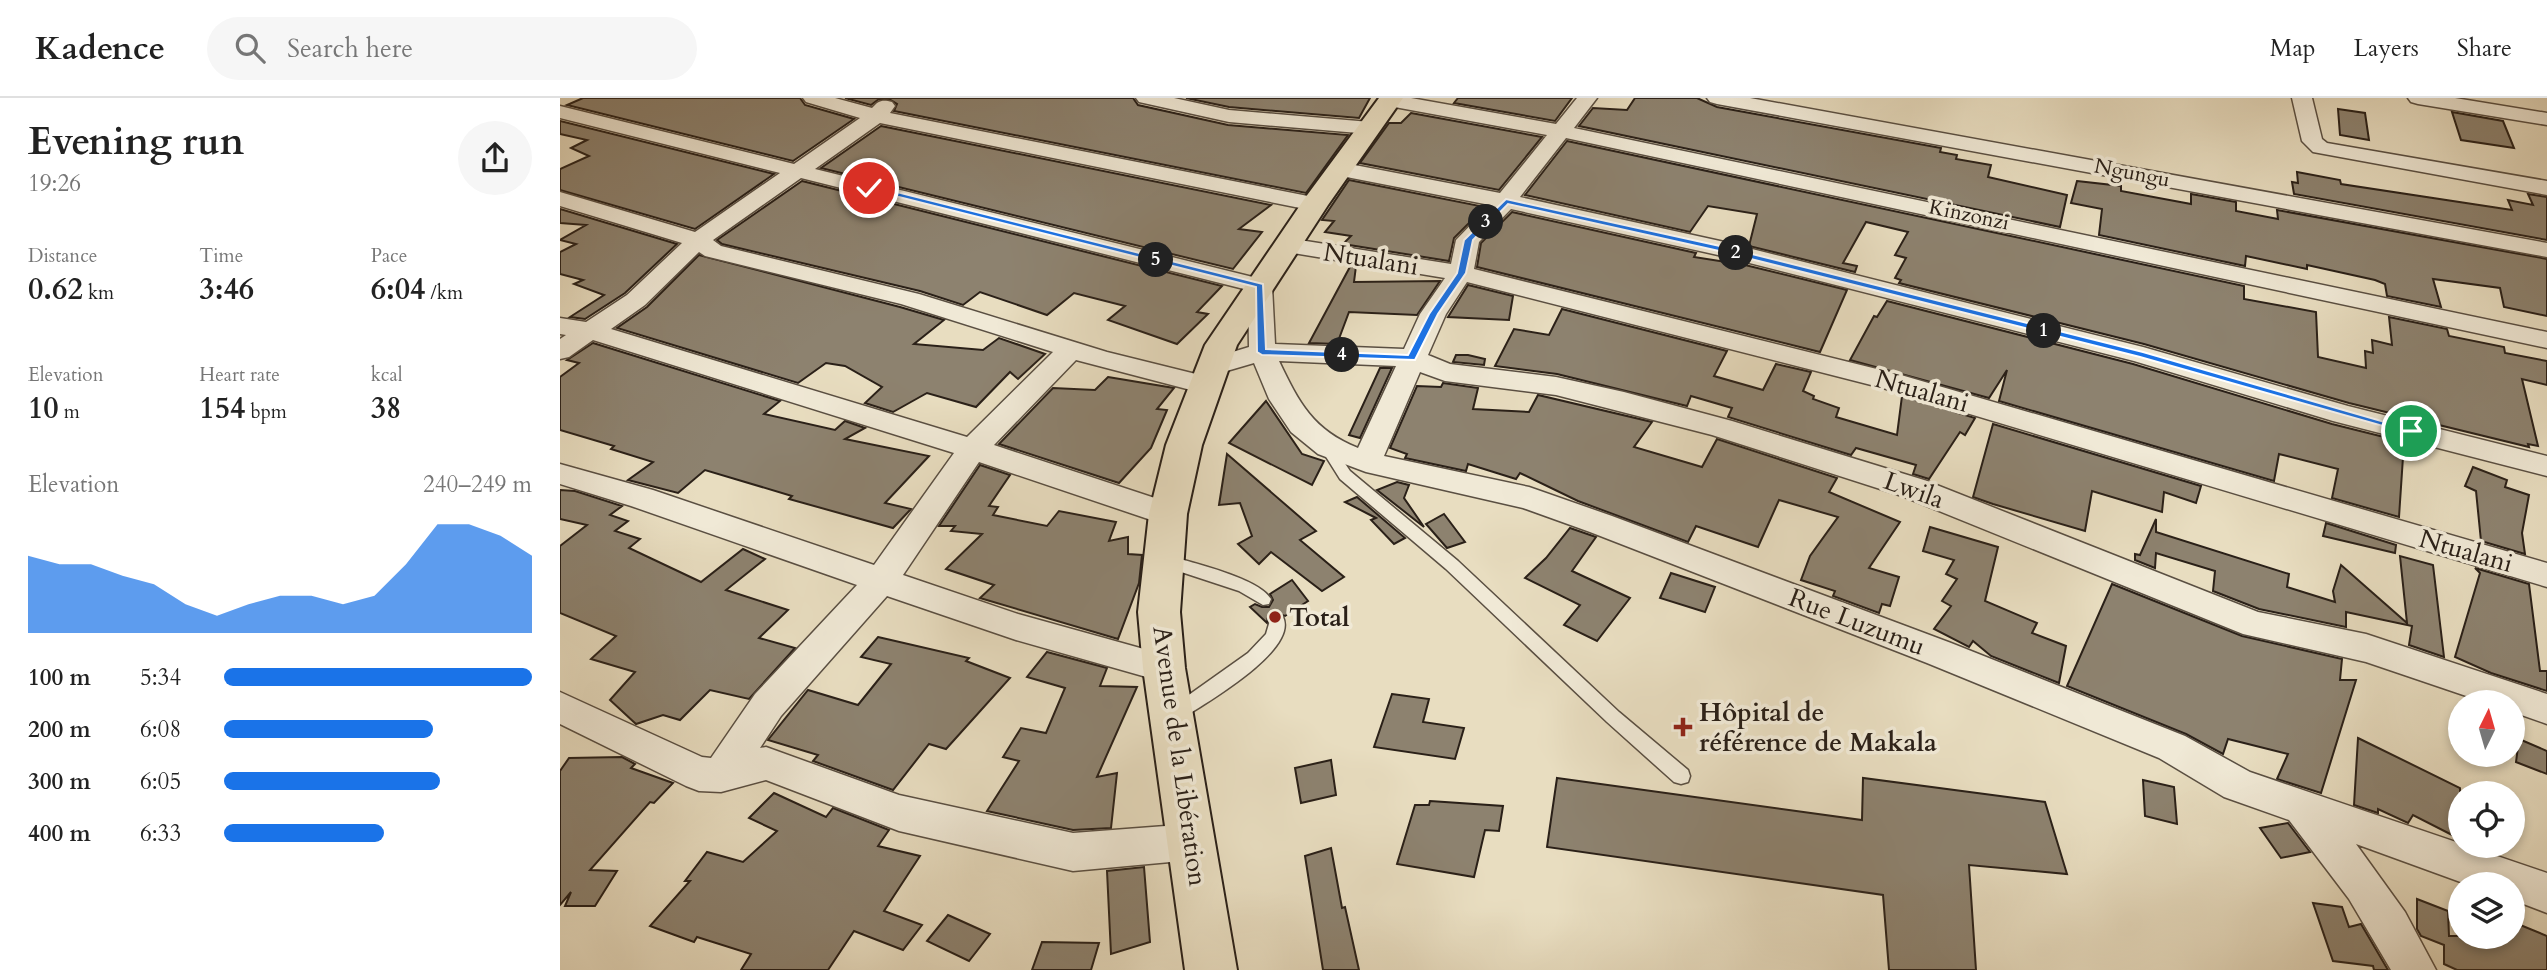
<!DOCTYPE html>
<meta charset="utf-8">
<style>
:root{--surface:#fff;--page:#f6f6f6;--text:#222;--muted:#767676;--line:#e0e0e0;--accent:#1a73e8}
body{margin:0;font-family:Cardo,serif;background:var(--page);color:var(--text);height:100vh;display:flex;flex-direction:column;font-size:26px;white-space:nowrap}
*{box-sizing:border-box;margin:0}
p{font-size:23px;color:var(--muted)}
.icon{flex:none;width:38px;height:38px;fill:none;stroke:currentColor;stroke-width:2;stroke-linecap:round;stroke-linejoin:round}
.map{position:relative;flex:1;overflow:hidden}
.sheet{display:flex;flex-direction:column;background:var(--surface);width:560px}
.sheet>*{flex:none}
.needle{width:46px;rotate:5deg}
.fabs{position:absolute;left:1888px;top:592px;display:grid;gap:14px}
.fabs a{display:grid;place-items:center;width:77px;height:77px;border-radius:50%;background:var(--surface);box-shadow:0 4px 10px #0003;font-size:35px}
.pin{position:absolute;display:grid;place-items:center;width:60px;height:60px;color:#fff;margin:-30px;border:4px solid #fff;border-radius:50%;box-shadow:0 2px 7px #0007}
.km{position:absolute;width:35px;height:35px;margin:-18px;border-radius:50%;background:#222;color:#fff;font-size:19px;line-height:35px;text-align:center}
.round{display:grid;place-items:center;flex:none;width:74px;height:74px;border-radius:37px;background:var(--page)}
.summary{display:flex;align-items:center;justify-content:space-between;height:119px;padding:0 28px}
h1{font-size:38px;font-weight:700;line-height:52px}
.metrics{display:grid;grid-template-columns:repeat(3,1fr);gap:10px;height:119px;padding:7px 28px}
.metrics div{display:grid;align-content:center}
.metrics b{font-size:30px;font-weight:700}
.metrics small{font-size:19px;font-weight:400}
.metrics p{font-size:19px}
.chart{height:196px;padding:14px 28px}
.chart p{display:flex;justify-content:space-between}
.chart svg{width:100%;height:126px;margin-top:7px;fill:var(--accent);opacity:.7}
ul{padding:0 28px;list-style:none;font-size:23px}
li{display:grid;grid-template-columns:112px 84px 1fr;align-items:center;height:52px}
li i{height:18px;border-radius:9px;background:var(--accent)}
header{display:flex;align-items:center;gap:42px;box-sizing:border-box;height:98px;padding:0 35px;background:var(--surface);border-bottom:2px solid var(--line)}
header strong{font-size:33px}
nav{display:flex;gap:38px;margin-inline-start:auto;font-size:24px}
.search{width:490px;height:63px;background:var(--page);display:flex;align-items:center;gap:18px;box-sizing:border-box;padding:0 24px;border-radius:38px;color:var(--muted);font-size:26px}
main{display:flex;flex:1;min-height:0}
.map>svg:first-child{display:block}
.building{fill:#8d826f;stroke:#2a2018;stroke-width:2}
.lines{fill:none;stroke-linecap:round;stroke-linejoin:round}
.service-casing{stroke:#5a4f42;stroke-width:3}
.minor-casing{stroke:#5a4f42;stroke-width:3}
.trunk-casing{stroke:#2a2018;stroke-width:4}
.service{fill:#f0e9d6;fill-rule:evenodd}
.minor{fill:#f0e9d6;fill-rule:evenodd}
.trunk{fill:#e8ddc0;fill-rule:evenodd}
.route{fill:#1a73e8;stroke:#fff;stroke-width:2}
.poi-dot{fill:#8f2418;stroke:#f0e9d6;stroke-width:2.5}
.labels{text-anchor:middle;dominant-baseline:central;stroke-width:7;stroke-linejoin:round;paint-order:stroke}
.far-street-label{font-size:21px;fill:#2a2018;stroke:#f0e9d6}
.street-label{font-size:26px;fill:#2a2018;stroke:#f0e9d6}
.poi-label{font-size:26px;font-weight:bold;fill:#2a2018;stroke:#f0e9d6;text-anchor:start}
</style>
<header>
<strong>Kadence</strong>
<div class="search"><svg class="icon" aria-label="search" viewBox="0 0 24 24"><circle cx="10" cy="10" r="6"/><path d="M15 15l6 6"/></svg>Search here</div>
<nav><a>Map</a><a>Layers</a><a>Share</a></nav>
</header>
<main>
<section class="sheet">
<div class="summary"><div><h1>Evening run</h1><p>19:26</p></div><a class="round"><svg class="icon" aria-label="share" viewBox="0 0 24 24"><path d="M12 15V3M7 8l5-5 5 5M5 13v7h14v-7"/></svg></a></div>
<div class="metrics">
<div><p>Distance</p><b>0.62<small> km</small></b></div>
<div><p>Time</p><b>3:46</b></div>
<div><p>Pace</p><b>6:04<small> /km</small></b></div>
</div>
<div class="metrics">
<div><p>Elevation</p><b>10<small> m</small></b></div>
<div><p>Heart rate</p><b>154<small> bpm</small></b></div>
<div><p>kcal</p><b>38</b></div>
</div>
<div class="chart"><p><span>Elevation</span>240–249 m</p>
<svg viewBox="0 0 160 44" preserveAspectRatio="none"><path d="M0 44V17L10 20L20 20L30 24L40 27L50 34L60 38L70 34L80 31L90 31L100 34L110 31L120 20L130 6L140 6L150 10L160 17V44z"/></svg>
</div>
<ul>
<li><b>100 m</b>5:34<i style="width:100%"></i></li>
<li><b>200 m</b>6:08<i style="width:68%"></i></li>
<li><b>300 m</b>6:05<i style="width:70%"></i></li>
<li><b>400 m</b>6:33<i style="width:52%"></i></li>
</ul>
</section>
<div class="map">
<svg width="1987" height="872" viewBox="0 0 1987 872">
<rect width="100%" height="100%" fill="#e8ddc0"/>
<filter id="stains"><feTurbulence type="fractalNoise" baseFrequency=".00286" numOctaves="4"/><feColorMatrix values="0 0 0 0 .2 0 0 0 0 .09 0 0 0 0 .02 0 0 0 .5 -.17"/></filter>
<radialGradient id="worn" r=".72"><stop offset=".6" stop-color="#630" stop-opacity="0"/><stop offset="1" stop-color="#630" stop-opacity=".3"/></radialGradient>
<g class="building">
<path d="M23 0H240L245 7 294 21 233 63 7 7Z"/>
<path d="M285 0H573L578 7 668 27 788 37 746 95 334 13 337 6 329 1H319L311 7Z"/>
<path d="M626 0H810L799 20 669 9Z"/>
<path d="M898 0H1012L995 23 894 5Z"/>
<path d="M1075 0H1137L1157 9 1381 50 1380 54 1397 57 1396 61 1431 67 1428 79 1507 97 1500 129 1019 28 1033 10 1067 12Z"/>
<path d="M1778 11 1805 15 1809 42 1780 37Z"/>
<path d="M1892 14 1943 23 1954 50 1901 42Z"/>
<path d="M851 15 982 39 939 92 800 65 829 25H841Z"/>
<path d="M0 23 214 76 135 131 0 92V71L29 58 11 50 27 42 0 36Z"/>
<path d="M321 28 711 107 679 131 702 134 673 171 261 70Z"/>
<path d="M1007 43 1684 188V201L1756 214 1758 259 1806 270 1805 253 1813 255 1812 242 1832 247 1829 219 1887 231 1889 238 1944 249 1945 255 1987 263V287L1962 281 1978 348 1968 346 1969 349 1789 305 1584 246 1339 185 1341 182 1335 180 1346 160 1335 157 1348 134 1306 124 1283 165 1297 168 1295 174 1189 148 1197 116 1148 108 1130 134 965 97Z"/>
<path d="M1737 74 1780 82 1781 86 1952 112 1948 102 1973 107 1968 96 1987 99V142L1734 96 1732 84 1738 85Z"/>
<path d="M789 82 925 109 894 140 889 163 783 146 791 138 765 134 774 123 762 122Z"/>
<path d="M242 83 662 188 637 214 648 216 617 246 548 222 565 208 514 195 487 217 420 194 403 207 360 193 162 146 157 142Z"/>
<path d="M1517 83 1561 88V93L1631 106V96L1676 104V113L1718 121 1717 112 1987 161V218L1944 209 1940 190 1873 181 1881 209 1827 198 1825 186 1815 182 1747 167V171L1686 158 1685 168 1539 137 1542 111 1511 105Z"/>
<path d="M0 111 117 146 65 195 25 221 10 219 44 197 14 186 23 182 0 176V154L16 146 0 142 26 127 0 125Z"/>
<path d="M952 114 1136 155 1134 159 1185 167 1287 192 1260 254 917 169 921 145Z"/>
<path d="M139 157 340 209 384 222 354 246 423 252 439 240 485 256 458 281 450 274 416 309 367 295 333 314 305 305 322 289 285 268 266 265 238 285 57 230 87 209Z"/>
<path d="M791 167 796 168 794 184 880 183 857 217 789 214 777 246 749 245Z"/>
<path d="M908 187 953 198 949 222 888 219Z"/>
<path d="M1327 203 1573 266 1772 326 1844 344 1839 419 1772 400 1778 371 1719 356 1714 383 1439 303 1447 272 1429 300 1290 262 1314 218 1317 219Z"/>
<path d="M1002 211 1167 253 1154 278 1203 292 1216 266 1251 274 1243 293 1254 298 1253 301 1279 310 1276 319 1337 337 1342 298 1415 320 1405 337 1400 334 1369 381 1353 376 1356 367 1296 350 1291 357 1168 319 1172 310 1131 298 1127 308 997 276 935 268 954 231 989 237Z"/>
<path d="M33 245 220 303 204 316 275 332 285 323 305 330 285 341 369 358 325 405 351 411 333 430 229 401 232 398 145 372 118 395 68 382 93 364 51 351 54 348 0 332V279L19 265 7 262Z"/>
<path d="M896 257H908L925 261 924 267 893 264Z"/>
<path d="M820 270H832L800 340 789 337Z"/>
<path d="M548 279 614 290 597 311 607 312 591 350 559 385 439 346 493 290 535 292Z"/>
<path d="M883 285 918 290 913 311 969 314 978 297 1092 324 1074 349 1142 369 1157 341 1277 380 1269 394 1340 424 1309 470 1339 479 1330 508 1322 506 1319 515 1273 498 1275 493 1241 482 1250 458 1278 419 1219 402 1198 449 1136 428 1128 444 1018 403 960 375 956 381 908 366 906 373 845 360 847 356 830 350 857 288 881 289Z"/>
<path d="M706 303 742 356 764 363 752 387 669 345Z"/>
<path d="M1433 326 1641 388 1636 405 1604 394 1602 414 1532 393 1525 433 1433 406 1413 399Z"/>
<path d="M667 356 756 433 740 442 784 479 762 493 711 454 699 466 678 446 692 438 680 405 659 407Z"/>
<path d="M420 367 450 377 429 408 438 409 433 417 487 428 499 413 556 424 549 443 568 439V456L582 457 579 485 558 541 420 500 434 487 386 471 422 436 391 433 395 428H379Z"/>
<path d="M1913 369 1947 382 1945 389 1969 397 1962 435 1965 456 1921 443 1916 393 1905 388Z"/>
<path d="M837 384 849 387 844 400 864 429 817 392Z"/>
<path d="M0 392 15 393 62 408 50 417 68 423 55 433 80 441 69 450 141 484 183 451 205 461 166 492 228 512 199 540 235 550 189 601 150 592 120 622 103 617 76 626 50 602 75 574 31 561 56 538 0 515V448L27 427 0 421Z"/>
<path d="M797 399 845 440 834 446 811 422 816 420 785 404Z"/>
<path d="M884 416 905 444 887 450 866 426Z"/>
<path d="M1596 421V434L1729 476 1727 489 1775 504 1773 493 1781 467 1847 525 1840 458 1873 467 1884 559 1849 547 1852 528 1786 514V529L1699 511 1653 493 1655 473 1596 455 1595 470 1575 462V456L1580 457Z"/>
<path d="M1766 425 1836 447 1835 455 1763 438Z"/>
<path d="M1370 429 1438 449 1425 503 1477 525 1472 535 1506 548 1499 585 1431 558 1413 543 1409 549 1374 531 1391 508 1382 503 1397 481 1386 476 1394 462 1363 453Z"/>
<path d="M1010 430 1036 439 1012 473 1070 500 1037 543 1004 527 1020 507 965 480 986 460Z"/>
<path d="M1915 470 1969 486 1980 573H1987V593L1931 575 1895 559 1920 475Z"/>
<path d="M1111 475 1155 489 1145 514 1100 500Z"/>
<path d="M732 482 748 503 725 518 716 515 708 518 707 525 690 509 695 506 702 509H709L713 502 710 496Z"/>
<path d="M1552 486 1682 538 1782 561 1780 582H1796L1761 695 1717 681 1728 656 1668 641 1663 656 1626 636 1507 588Z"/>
<path d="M318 539 409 560 406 563 450 580 386 651 369 646 333 692 253 663 258 657 208 642 248 592 298 607 331 566 301 559Z"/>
<path d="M487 554 547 570 540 588 577 589 537 679 557 675 551 730 513 732 427 713 459 663 443 659 461 630 486 635 505 590 467 579Z"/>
<path d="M832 596 869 601 863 624 904 630 895 661 814 649Z"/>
<path d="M1798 640 1900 690V741L1853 717 1848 725 1818 711V715L1794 707Z"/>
<path d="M1959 641 1987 653V676L1956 664Z"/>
<path d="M62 659 75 666 71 670 113 685 94 705 90 704 30 772 57 773 35 808H5L11 794 0 807V673L9 660Z"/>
<path d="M771 662 776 697 741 705 735 670Z"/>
<path d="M997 680 1302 722 1303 680 1485 704 1507 776 1409 767 1416 872H1329L1323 797 987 749Z"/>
<path d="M1583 682 1614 689 1617 726 1585 718Z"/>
<path d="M214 695 266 719 273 710 329 732 318 748 360 758 324 813 362 827 343 852 294 833 268 872H181L191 856 137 839 134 844 90 828 130 783H125L147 754 183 764 217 733 189 720Z"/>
<path d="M870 703 943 708 939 733 925 732 914 779 837 766 855 707H869Z"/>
<path d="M1728 725 1750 754 1721 760 1700 730Z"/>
<path d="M771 750 782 810 785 809 799 872H763L745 758Z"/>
<path d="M584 769 590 844 551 856 547 773Z"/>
<path d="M1857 801 1888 813 1889 838H1953V824L1987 838V872H1897L1884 866V847L1861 838 1857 831Z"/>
<path d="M1753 805 1782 809 1789 829 1801 826 1828 872H1814L1813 868 1773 863Z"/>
<path d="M388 817 430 836 409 863 367 843Z"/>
<path d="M482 844 539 845 531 872H472Z"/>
</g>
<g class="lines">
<defs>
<g id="service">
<path d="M765 341 770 343 790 373 898 463 1059 614 1128 672 1130 678 1128 684 1121 686 1114 684 1047 624 886 471 780 381 758 346Z"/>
<path d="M603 456C628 464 698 479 711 501L709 506 703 507 679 493 597 466 595 462 597 458Z"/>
<path d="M717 517 723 519C739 552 644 606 621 621L615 624 609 621 606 616 609 611 688 555 706 536 711 519Z"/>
</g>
<g id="minor">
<path d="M243 0H275L312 10C318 3 322 1 332 4L335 8 330 15 763 101 766 106 763 111 755 113 320 25 255 71 709 183 712 188 715 246 844 251 860 216 885 180 727 154 719 152 715 147 719 142 727 140 891 166 896 142 930 107 771 76 768 71 771 66 779 64 940 95 987 37 829 8 822 6 820 0H851L996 26 1017 0H1037L1014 30 1987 234V250L1006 40 960 99 1160 143 1583 249 1788 308 1987 358V378L1773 323 1574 263 1158 157 951 111 919 144 914 171 1341 277 1987 465V489L1323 290 907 184 886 216 868 257 890 266 996 279 1064 294 1172 323 1364 382 1698 514 1806 536 1987 596V626L1953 614V604H1924L1806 564 1683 536 1342 398 1152 337 996 297 885 283 860 274 824 358 969 389 1052 418 1391 545 1625 638 1690 674 1987 775V815L1953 802V786H1906L1796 746 1845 814 1876 872H1831L1789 801 1729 722 1664 699 1599 660 1367 565 1030 434 963 410 806 374 758 356 731 334 709 301 694 265 653 277 643 275 639 269 643 263 689 249 688 192 241 80 153 142 161 148 359 196 547 254 656 281 660 287 656 293 646 296 516 262 434 347 619 408 623 416 619 424 608 427 597 424 419 364 343 477 458 516 616 560 622 570 616 580 604 584 456 542 327 498 221 618 200 650 206 649 339 697 513 735 632 726 646 731 652 744 646 757 632 762 513 773 339 733 206 682 161 694 139 693 126 688 0 626V594L142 659 151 660 195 596 297 487 71 408 0 386V366L93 392 314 467 394 355 33 242 9 259 0 261V241L6 237 0 236V220L26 224 67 197 122 145 0 108V94L135 134 220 75 0 20V8L234 66 300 20 246 4ZM139 154 145 158 341 206 493 254 407 339 51 231 85 207ZM719 263 836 268 798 350C753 332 739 305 719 263Z"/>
<path d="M576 0H614L669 12 810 24 817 26 820 30 817 34 810 36 669 24 579 4Z"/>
<path d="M1147 0H1190L1987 145V159L1157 6 1150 4Z"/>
<path d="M1732 0H1752L1762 41 1767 45 1987 83V97L1753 54 1742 43Z"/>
<path d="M1848 0H1895L1987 15V27L1858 6 1851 4Z"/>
</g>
<path id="trunk" d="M819 0H843L768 107 677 247 642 347 627 416 620 514 625 570 677 872H625L583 570 578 514 589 416 606 347 645 247 745 100Z"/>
</defs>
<use href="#service" class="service-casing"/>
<use href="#minor" class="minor-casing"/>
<use href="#trunk" class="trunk-casing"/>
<use href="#service" class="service"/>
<use href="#minor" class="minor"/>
<use href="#trunk" class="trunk"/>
</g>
<path class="route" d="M309 87 703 186 706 251 848 257 869 216 897 175 904 142 946 101 1160 148 1583 254 1856 333 1851 336 1580 259 1159 153 948 106 913 142 906 175 878 216 855 262 702 257 697 254 696 189 307 91Z"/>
<g class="poi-dot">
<circle cx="715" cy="519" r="7"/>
<path d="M1119.5 618.5h7v7h7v7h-7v7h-7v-7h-7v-7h7z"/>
</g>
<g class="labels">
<g class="far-street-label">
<text transform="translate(1572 75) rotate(11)">Ngungu</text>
<text transform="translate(1409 117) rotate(12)">Kinzonzi</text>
</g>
<g class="street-label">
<text transform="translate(811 161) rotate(9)">Ntualani</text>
<text transform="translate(1362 293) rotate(16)">Ntualani</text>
<text transform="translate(1354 392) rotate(20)">Lwila</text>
<text transform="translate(1906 453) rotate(16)">Ntualani</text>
<text transform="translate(1297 524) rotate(21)">Rue Luzumu</text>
<text transform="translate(620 658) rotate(82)">Avenue de la Libération</text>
</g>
<g class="poi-label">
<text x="729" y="519">Total</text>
<text x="1139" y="614">Hôpital de<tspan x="1139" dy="30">référence de Makala</tspan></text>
</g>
</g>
<rect width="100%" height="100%" filter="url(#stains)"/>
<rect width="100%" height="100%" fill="url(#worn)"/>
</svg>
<div class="fabs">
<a><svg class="needle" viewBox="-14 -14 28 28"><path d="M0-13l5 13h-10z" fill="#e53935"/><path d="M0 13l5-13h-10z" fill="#767676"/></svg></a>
<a><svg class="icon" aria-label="locate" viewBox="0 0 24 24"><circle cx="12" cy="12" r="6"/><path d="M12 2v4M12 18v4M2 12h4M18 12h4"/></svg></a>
<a><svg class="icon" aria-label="layers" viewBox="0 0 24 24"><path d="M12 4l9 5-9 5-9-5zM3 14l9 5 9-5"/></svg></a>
</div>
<div class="pin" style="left:1851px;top:333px;background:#1e9e55"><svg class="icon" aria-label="arrive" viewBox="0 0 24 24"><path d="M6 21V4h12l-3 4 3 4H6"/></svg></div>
<div class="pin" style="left:309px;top:90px;background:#d93025"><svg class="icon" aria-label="check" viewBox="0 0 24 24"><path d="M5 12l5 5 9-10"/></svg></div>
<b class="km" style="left:1484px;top:233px">1</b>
<b class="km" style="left:1176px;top:155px">2</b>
<b class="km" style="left:926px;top:124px">3</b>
<b class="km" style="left:782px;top:257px">4</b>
<b class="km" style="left:596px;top:162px">5</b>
</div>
</main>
